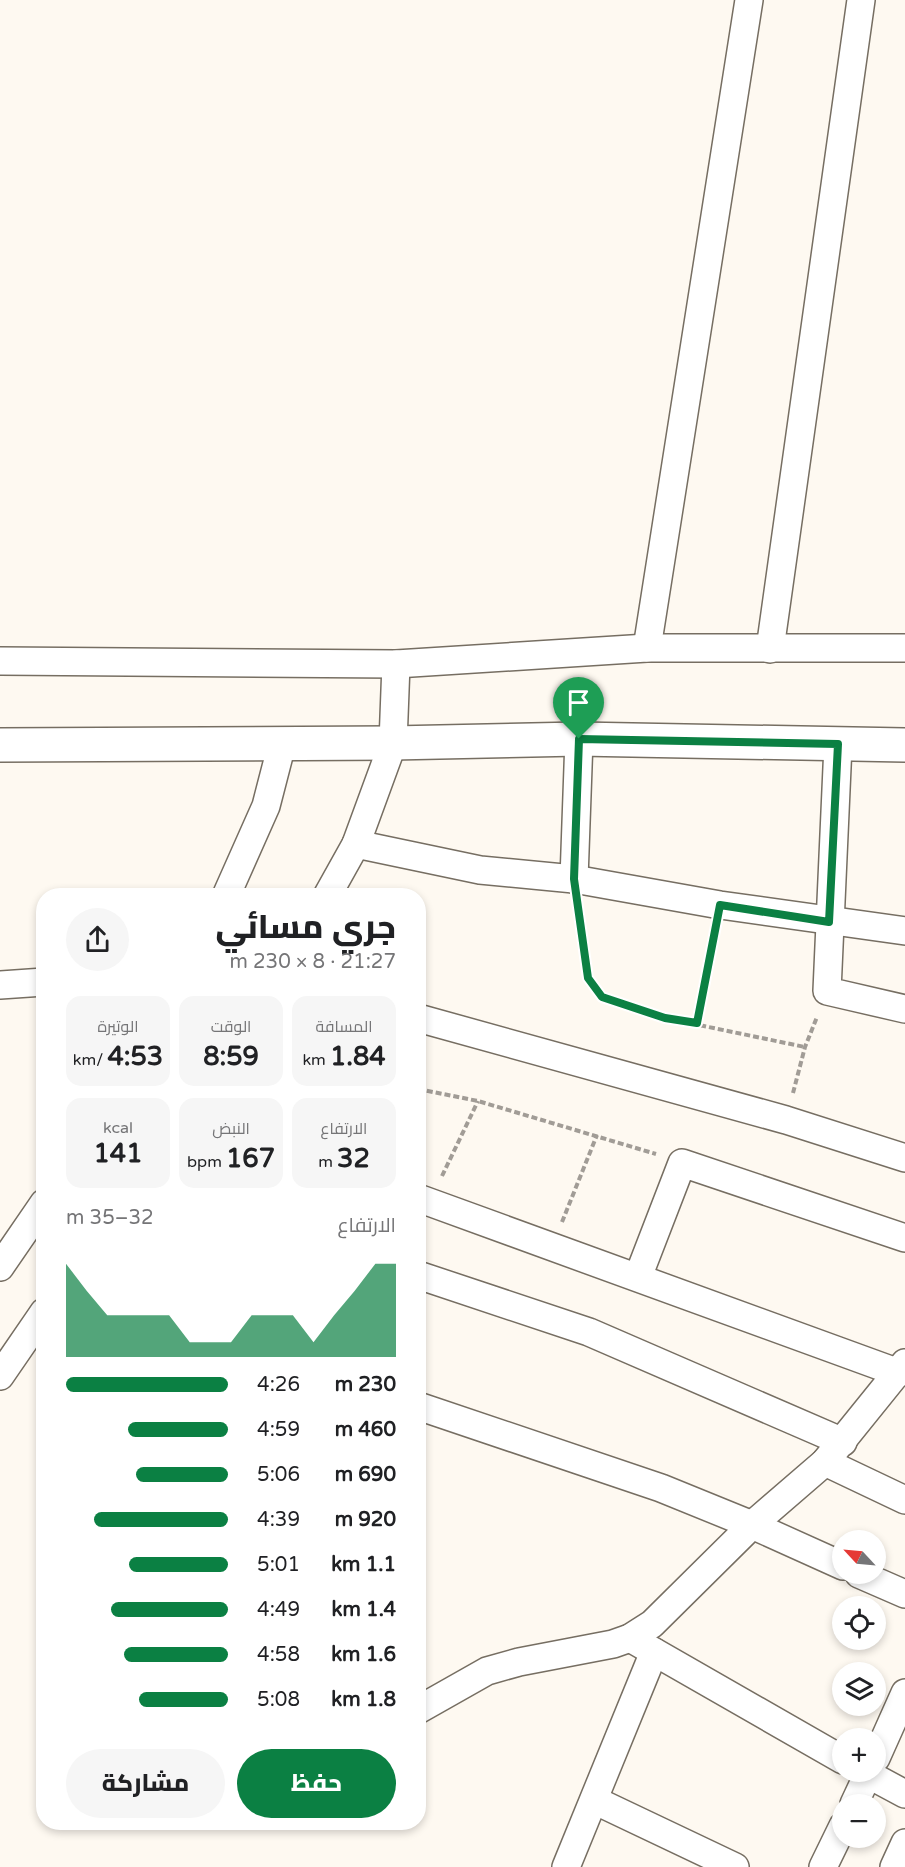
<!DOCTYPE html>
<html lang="ar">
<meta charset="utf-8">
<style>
:root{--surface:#fff;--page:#f6f6f6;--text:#202124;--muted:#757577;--accent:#0b8043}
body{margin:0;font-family:"Varela Round",Cairo,sans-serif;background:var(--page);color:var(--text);direction:rtl;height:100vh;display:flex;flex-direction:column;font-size:22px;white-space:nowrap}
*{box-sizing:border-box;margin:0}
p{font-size:20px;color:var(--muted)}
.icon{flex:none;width:33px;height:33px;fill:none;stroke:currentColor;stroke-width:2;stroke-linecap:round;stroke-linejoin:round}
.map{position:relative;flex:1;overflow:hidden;direction:ltr}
.side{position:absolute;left:36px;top:888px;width:390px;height:942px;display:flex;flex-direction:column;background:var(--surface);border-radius:24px;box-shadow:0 3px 9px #0003;direction:rtl}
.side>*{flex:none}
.needle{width:39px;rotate:296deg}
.tools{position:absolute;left:832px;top:1530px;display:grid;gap:12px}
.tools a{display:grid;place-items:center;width:54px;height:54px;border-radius:50%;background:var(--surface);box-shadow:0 3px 9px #0003;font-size:30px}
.pin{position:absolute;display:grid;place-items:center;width:51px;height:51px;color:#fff;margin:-62px -26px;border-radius:50% 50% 50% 0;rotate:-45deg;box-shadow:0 0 6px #0007}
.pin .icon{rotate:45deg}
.round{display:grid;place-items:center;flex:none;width:63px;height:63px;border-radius:32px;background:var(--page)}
.summary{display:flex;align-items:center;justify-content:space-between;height:102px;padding:0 30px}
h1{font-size:33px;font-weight:800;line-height:45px}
.metrics{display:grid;grid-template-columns:repeat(3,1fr);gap:9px;height:102px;padding:6px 30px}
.metrics div{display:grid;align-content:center;border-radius:15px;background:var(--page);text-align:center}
.metrics b{font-size:26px;font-weight:800}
.metrics small{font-size:16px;font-weight:400}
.metrics p{font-size:16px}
.chart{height:168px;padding:12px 30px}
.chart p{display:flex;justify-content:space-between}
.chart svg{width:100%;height:108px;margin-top:6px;fill:var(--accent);opacity:.7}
.button{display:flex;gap:12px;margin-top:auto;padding:12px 30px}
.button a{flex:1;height:69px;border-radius:36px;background:var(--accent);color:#fff;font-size:24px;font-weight:800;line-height:69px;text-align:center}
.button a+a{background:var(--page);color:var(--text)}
ul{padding:0 30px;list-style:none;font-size:20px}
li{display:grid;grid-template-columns:96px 72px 1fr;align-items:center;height:45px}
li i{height:15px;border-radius:8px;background:var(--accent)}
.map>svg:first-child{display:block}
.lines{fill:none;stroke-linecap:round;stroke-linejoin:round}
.street-casing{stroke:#766e62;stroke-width:30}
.secondary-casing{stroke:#766e62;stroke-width:36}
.path{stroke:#a19c96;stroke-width:4;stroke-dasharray:6 3;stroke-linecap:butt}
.street{stroke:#fff;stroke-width:27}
.secondary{stroke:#fff;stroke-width:33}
.route-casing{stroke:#fff;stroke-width:12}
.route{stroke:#0b8043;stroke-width:8}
</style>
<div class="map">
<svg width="905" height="1867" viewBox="0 0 905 1867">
<rect width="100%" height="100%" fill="#fef9f1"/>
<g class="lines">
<defs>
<g id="street">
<path d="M647 648 749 0"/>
<path d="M770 649 861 0"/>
<path d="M0 661 396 664 647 648H905"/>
<path d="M838 745 827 991 905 1009"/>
<path d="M356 844 480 870 574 879 720 905 905 931"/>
<path d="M574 879 579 739"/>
<path d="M226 896 266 806 282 744"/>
<path d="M327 896 356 844 393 743 396 664"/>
<path d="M0 985 44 982"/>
<path d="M418 1018 786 1120 905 1158"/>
<path d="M418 1198 899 1373"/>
<path d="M0 1267 44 1203"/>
<path d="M418 1275 589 1332 843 1442"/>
<path d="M638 1277 682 1163 905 1238"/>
<path d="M0 1376 44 1312"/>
<path d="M418 1406 661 1488 752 1525 843 1566"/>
<path d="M825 1462 905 1500"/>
<path d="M859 1574 905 1594"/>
<path d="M630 1638 843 1760"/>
<path d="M418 1710 487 1671 519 1662 613 1644 630 1638 652 1624 752 1525 825 1462 905 1363"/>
<path d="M876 1758 905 1693"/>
<path d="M864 1772 905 1794"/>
<path d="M594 1800 735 1867"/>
<path d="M854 1804 869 1772"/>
<path d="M566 1867 654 1652"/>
<path d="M823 1867 843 1826"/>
<path d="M894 1867 905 1843"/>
</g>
<path id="secondary" d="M0 745 393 743 579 739 905 745"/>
</defs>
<use href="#street" class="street-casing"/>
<use href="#secondary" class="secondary-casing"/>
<g class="path">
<path d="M578 907 588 978 601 997 665 1018 805 1047"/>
<path d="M697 1023 715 933"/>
<path d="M418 1089 478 1101 656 1154"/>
<path d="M793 1093 805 1047 817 1017"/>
<path d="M442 1176 478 1101"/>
<path d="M562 1222 597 1135"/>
</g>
<use href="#street" class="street"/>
<use href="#secondary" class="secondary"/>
</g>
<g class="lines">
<defs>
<path id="route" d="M579 739 838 744 829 922 720 905 697 1023 665 1018 602 997 588 978 574 879Z"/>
</defs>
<use href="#route" class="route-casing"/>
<use href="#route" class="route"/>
</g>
</svg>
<div class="tools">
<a><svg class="needle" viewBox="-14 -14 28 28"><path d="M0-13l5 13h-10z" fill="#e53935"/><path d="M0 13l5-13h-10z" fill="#757577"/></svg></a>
<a><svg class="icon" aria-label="locate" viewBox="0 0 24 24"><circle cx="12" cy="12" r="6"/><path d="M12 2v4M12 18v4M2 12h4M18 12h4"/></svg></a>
<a><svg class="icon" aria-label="layers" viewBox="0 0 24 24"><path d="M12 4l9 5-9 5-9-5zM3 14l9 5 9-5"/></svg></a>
<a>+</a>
<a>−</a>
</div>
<div class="pin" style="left:579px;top:739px;background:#1e9e55"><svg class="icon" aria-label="arrive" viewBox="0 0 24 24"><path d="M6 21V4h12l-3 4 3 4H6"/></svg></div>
<section class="side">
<div class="summary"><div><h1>جري مسائي</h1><p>21:27 · 8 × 230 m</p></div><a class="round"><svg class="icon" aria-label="share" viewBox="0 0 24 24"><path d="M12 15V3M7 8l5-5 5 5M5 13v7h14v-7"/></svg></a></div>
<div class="metrics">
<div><p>المسافة</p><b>1.84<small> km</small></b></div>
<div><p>الوقت</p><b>8:59</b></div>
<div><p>الوتيرة</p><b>4:53<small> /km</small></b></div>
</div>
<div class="metrics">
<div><p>الارتفاع</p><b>32<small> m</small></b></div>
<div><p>النبض</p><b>167<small> bpm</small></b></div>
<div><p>kcal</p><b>141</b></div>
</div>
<div class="chart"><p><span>الارتفاع</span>32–35 m</p>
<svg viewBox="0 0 160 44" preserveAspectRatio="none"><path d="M0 44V6L10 17L20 27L30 27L40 27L50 27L60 38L70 38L80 38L90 27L100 27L110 27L120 38L130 27L140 17L150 6L160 6V44z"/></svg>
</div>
<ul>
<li><b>230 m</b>4:26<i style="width:100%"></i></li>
<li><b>460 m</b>4:59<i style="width:62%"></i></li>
<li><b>690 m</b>5:06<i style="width:57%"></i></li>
<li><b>920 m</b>4:39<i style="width:83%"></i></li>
<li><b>1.1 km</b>5:01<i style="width:61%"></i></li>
<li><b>1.4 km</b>4:49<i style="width:72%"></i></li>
<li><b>1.6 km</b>4:58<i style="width:64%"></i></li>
<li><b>1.8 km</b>5:08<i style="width:55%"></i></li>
</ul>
<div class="button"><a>حفظ</a><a>مشاركة</a></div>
</section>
</div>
